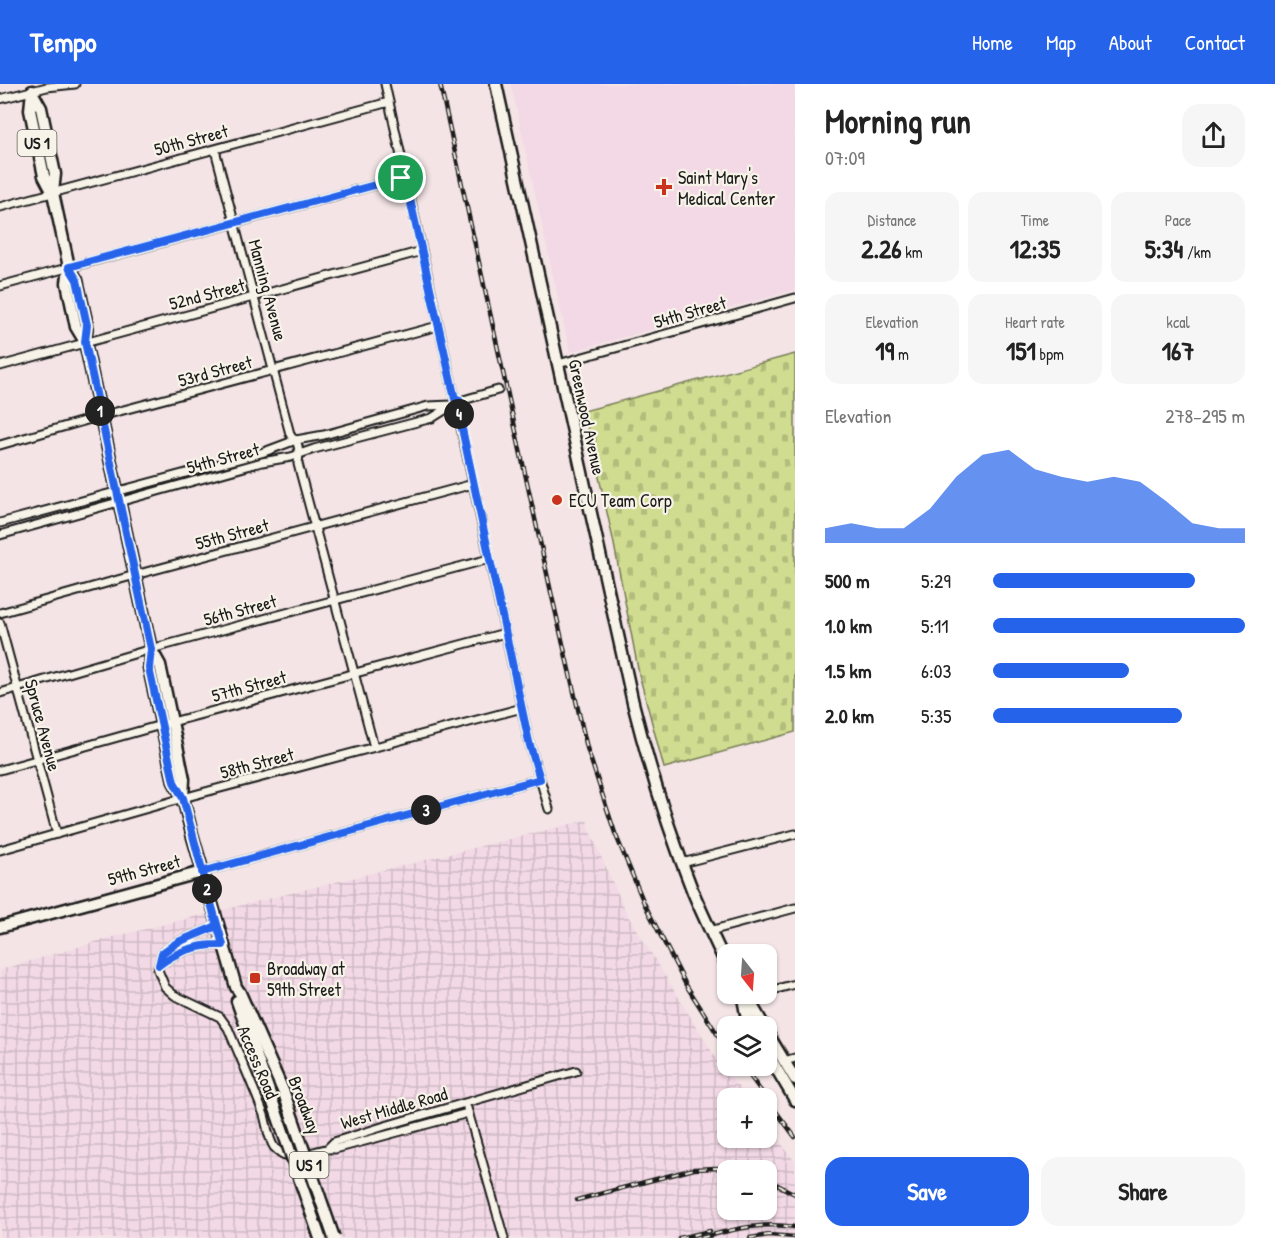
<!DOCTYPE html>
<meta charset="utf-8">
<style>
:root{--surface:#fff;--page:#f6f6f6;--text:#222;--muted:#767676;--accent:#2563eb}
body{margin:0;font-family:"Patrick Hand",sans-serif;background:var(--page);color:var(--text);height:100vh;display:flex;flex-direction:column;font-size:22px;white-space:nowrap}
*{box-sizing:border-box;margin:0}
p{font-size:20px;color:var(--muted)}
.icon{flex:none;width:33px;height:33px;fill:none;stroke:currentColor;stroke-width:2;stroke-linecap:round;stroke-linejoin:round}
.map{position:relative;flex:1;overflow:hidden}
.sheet{display:flex;flex-direction:column;background:var(--surface);width:480px}
.sheet>*{flex:none}
.needle{width:39px;rotate:163deg}
.tools{position:absolute;left:717px;top:860px;display:grid;gap:12px}
.tools a{display:grid;place-items:center;width:60px;height:60px;border-radius:12px;background:var(--surface);box-shadow:0 2px 4px #0004;font-size:30px}
.pin{position:absolute;display:grid;place-items:center;width:51px;height:51px;color:#fff;margin:-26px;border:3px solid #fff;border-radius:50%;box-shadow:0 2px 6px #0007}
.km{position:absolute;width:30px;height:30px;margin:-15px;border-radius:50%;background:#222;color:#fff;font-size:16px;line-height:30px;text-align:center}
.round{display:grid;place-items:center;flex:none;width:63px;height:63px;border-radius:18px;background:var(--page)}
.head{display:flex;align-items:center;justify-content:space-between;height:102px;padding:0 30px}
h1{font-size:33px;font-weight:800;line-height:45px}
.figures{display:grid;grid-template-columns:repeat(3,1fr);gap:9px;height:102px;padding:6px 30px}
.figures div{display:grid;align-content:center;border-radius:15px;background:var(--page);text-align:center}
.figures b{font-size:26px;font-weight:800}
.figures small{font-size:16px;font-weight:400}
.figures p{font-size:16px}
.chart{height:168px;padding:12px 30px}
.chart p{display:flex;justify-content:space-between}
.chart svg{width:100%;height:108px;margin-top:6px;fill:var(--accent);opacity:.7}
.action{display:flex;gap:12px;margin-top:auto;padding:12px 30px}
.action a{flex:1;height:69px;border-radius:18px;background:var(--accent);color:#fff;font-size:24px;font-weight:800;line-height:69px;text-align:center}
.action a+a{background:var(--page);color:var(--text)}
ul{padding:0 30px;list-style:none;font-size:20px}
li{display:grid;grid-template-columns:96px 72px 1fr;align-items:center;height:45px}
li i{height:15px;border-radius:8px;background:var(--accent)}
header{display:flex;align-items:center;gap:36px;box-sizing:border-box;height:84px;padding:0 30px;background:var(--accent);color:#fff}
header strong{font-size:28px}
nav{display:flex;gap:33px;margin-inline-start:auto;font-size:21px}
main{display:flex;flex:1;min-height:0}
.map>svg:first-child{display:block}
.built{fill:#f2d9e5}
.industrial{fill:url(#industrial-grid);fill-rule:evenodd}
.cemetery{fill:url(#cemetery-stones);stroke:#767c56;stroke-width:1.5}
.lines{fill:none;stroke-linecap:round;stroke-linejoin:round}
.street-casing{stroke:#1c1c1c;stroke-width:11}
.secondary-casing{stroke:#1c1c1c;stroke-width:15}
.primary-casing{stroke:#1c1c1c;stroke-width:15}
.street{stroke:#f7f3e8;stroke-width:7}
.secondary{stroke:#f7f3e8;stroke-width:10}
.primary{stroke:#f7f3e8;stroke-width:10}
.rail-casing{stroke:#1c1c1c;stroke-width:4.5}
.rail{stroke:#f7f3e8;stroke-width:2;stroke-dasharray:7;stroke-linecap:butt}
.primary-bridge-casing{stroke:#1c1c1c;stroke-width:15;stroke-linecap:butt}
.primary-bridge{stroke:#f7f3e8;stroke-width:10}
.route-casing{stroke:#fff;stroke-width:12}
.route{stroke:#2563eb;stroke-width:8}
.poi-dot{fill:#c8321e;stroke:#f7f3e8;stroke-width:2}
.labels{text-anchor:middle;dominant-baseline:central;stroke-width:4.5;stroke-linejoin:round;paint-order:stroke}
.shield{fill:#f7f3e8;stroke:#5e5c59;stroke-width:1.5}
.shield-label{font-size:16px;font-weight:bold;fill:#1c1c1c}
.street-label{font-size:18px;fill:#1c1c1c;stroke:#f7f3e8}
.poi-label{font-size:18px;fill:#1c1c1c;stroke:#f7f3e8;text-anchor:start}
</style>
<header>
<strong>Tempo</strong>
<nav><a>Home</a><a>Map</a><a>About</a><a>Contact</a></nav>
</header>
<main>
<div class="map">
<svg width="795" height="1154" viewBox="0 0 795 1154">
<defs>
<pattern id="industrial-grid" width="8" height="8" patternUnits="userSpaceOnUse" patternTransform="scale(1.5)"><rect width="8" height="8" fill="#f2d9e5"/><path d="M0 4h8M4 0v8" fill="none" stroke="#cfbac4"/></pattern>
<pattern id="cemetery-stones" width="16" height="16" patternUnits="userSpaceOnUse" patternTransform="scale(1.5)"><rect width="16" height="16" fill="#d0dd90"/><path d="M2 7V4a2 2 0 0 1 4 0v3zM10 15v-3a2 2 0 0 1 4 0v3z" fill="#b2bd7c"/></pattern>
</defs>
<rect width="100%" height="100%" fill="#f4e4e6"/>
<filter id="ink" filterUnits="userSpaceOnUse"><feTurbulence type="fractalNoise" baseFrequency=".0167" numOctaves="2"/><feDisplacementMap in="SourceGraphic" scale="12" xChannelSelector="R" yChannelSelector="G"/><feConvolveMatrix kernelMatrix="1 2 1 2 8 2 1 2 1" color-interpolation-filters="sRGB"/></filter>
<g filter="url(#ink)">
<path class="built" d="M511 0H795V206L570 268Z"/>
<path class="industrial" d="M587 736 591 750 628 832 716 974 747 1014H728V1053H766L767 1040 795 1078V1154H0V886L105 855ZM728 1086H766V1125H728Z"/>
<path class="cemetery" d="M795 270V648L664 684 639 590 613 455 584 327Z"/>
<g class="lines">
<defs>
<g id="street">
<path d="M385 0 455 315"/>
<path d="M0 15 47 3 75 0"/>
<path d="M215 66 290 350 292 354 296 356C300 366 299 370 298 380L374 663"/>
<path d="M0 123 389 18"/>
<path d="M0 202 405 93"/>
<path d="M558 280 795 214"/>
<path d="M0 282 422 167"/>
<path d="M460 317 498 306"/>
<path d="M457 325 529 658 549 725"/>
<path d="M0 361 101 332 438 242"/>
<path d="M0 439 264 368 296 356 324 351 428 322 451 321"/>
<path d="M0 451 262 378 291 373 314 365 432 334 451 322"/>
<path d="M0 529 135 491 473 400"/>
<path d="M0 539 57 750"/>
<path d="M0 609 151 565 489 475"/>
<path d="M0 686 161 641 505 549"/>
<path d="M0 766 194 711 522 624"/>
<path d="M682 779 795 750"/>
<path d="M202 788 540 695"/>
<path d="M217 842 178 858 162 869 158 886 165 903 174 911 220 933 228 944C240 973 253 1002 264 1031 267 1041 268 1054 274 1063 276 1065 282 1070 285 1071 302 1077 319 1062 335 1065L468 1029"/>
<path d="M710 847 795 824"/>
<path d="M159 881C177 867 200 860 223 861"/>
<path d="M766 908 795 900"/>
<path d="M743 914 763 909"/>
<path d="M784 977 795 974"/>
<path d="M467 1024 504 1154"/>
<path d="M328 1064 334 1058 385 1042 576 987"/>
</g>
<g id="secondary">
<path d="M496 0 633 619C649 683 669 747 693 808 704 834 716 859 728 884"/>
<path d="M0 843 202 788"/>
<path d="M741 909 743 914 746 930 753 942"/>
<path d="M743 914 753 923 764 942"/>
<path d="M766 947 795 995"/>
<path d="M766 967 795 1016"/>
</g>
<g id="primary">
<path d="M32 7 30 26 44 92 53 109 69 183 77 196 87 241 85 258"/>
<path d="M32 8 41 24 55 90 53 108"/>
<path d="M69 183 67 199 76 243 85 258 151 565 160 581 184 695 183 714 192 750 236 903 240 909 284 1009"/>
<path d="M151 565 149 584 174 698 183 714"/>
<path d="M237 917 271 1013"/>
</g>
</defs>
<use href="#street" class="street-casing"/>
<use href="#secondary" class="secondary-casing"/>
<use href="#primary" class="primary-casing"/>
<use href="#street" class="street"/>
<use href="#secondary" class="secondary"/>
<use href="#primary" class="primary"/>
<defs>
<g id="rail">
<path d="M440 0 551 508 587 664 615 749 644 819 686 901 728 967"/>
<path d="M742 981 766 1014"/>
<path d="M766 1014 795 1053"/>
<path d="M766 1095 795 1110"/>
<path d="M577 1116 694 1085 716 1084 734 1086"/>
<path d="M679 1154 710 1147"/>
<path d="M701 1154C734 1145 761 1138 795 1143"/>
<path d="M750 1154 769 1151 795 1153"/>
</g>
</defs>
<use href="#rail" class="rail-casing"/>
<use href="#rail" class="rail"/>
<defs>
<g id="primary-bridge">
<path d="M284 1009 334 1154"/>
<path d="M271 1013 320 1154"/>
</g>
</defs>
<use href="#primary-bridge" class="primary-bridge-casing"/>
<use href="#primary-bridge" class="primary-bridge"/>
</g>
</g>
<g class="lines" filter="url(#ink)">
<defs>
<path id="route" d="M401 94 69 183 77 196 87 241 85 258 151 565 149 584 174 698 183 714 217 842 178 858 162 869 159 881C177 867 200 860 223 861L202 788 540 695 529 658 458 326 461 322V319L458 315H455L405 93 401 94"/>
</defs>
<use href="#route" class="route-casing"/>
<use href="#route" class="route"/>
</g>
<g class="poi-dot">
<path d="M661 94h6v6h6v6h-6v6h-6v-6h-6v-6h6z"/>
<circle cx="557" cy="416" r="6"/>
<rect x="249" y="888" width="12" height="12" rx="3"/>
</g>
<g class="labels">
<g class="shield">
<rect x="17.5" y="46" width="39" height="26" rx="4.5"/>
<rect x="289.5" y="1068" width="39" height="26" rx="4.5"/>
</g>
<g class="shield-label">
<text x="37" y="59">US 1</text>
<text x="309" y="1081">US 1</text>
</g>
<g class="street-label">
<text transform="translate(191 56) rotate(-15)">50th Street</text>
<text transform="translate(268 206) rotate(75)">Manning Avenue</text>
<text transform="translate(207 210) rotate(-15)">52nd Street</text>
<text transform="translate(690 228) rotate(-16)">54th Street</text>
<text transform="translate(215 287) rotate(-15)">53rd Street</text>
<text transform="translate(587 333) rotate(78)">Greenwood Avenue</text>
<text transform="translate(223 374) rotate(-15)">54th Street</text>
<text transform="translate(232 450) rotate(-15)">55th Street</text>
<text transform="translate(240 526) rotate(-15)">56th Street</text>
<text transform="translate(249 602) rotate(-15)">57th Street</text>
<text transform="translate(43 641) rotate(75)">Spruce Avenue</text>
<text transform="translate(257 679) rotate(-15)">58th Street</text>
<text transform="translate(144 786) rotate(-15)">59th Street</text>
<text transform="translate(258 978) rotate(67)">Access Road</text>
<text transform="translate(305 1021) rotate(69)">Broadway</text>
<text transform="translate(394 1024) rotate(-16)">West Middle Road</text>
</g>
<g class="poi-label">
<text x="678" y="93">Saint Mary's<tspan x="678" dy="21">Medical Center</tspan></text>
<text x="569" y="416">ECU Team Corp</text>
<text x="267" y="884">Broadway at<tspan x="267" dy="21">59th Street</tspan></text>
</g>
</g>
</svg>
<div class="tools">
<a><svg class="needle" viewBox="-14 -14 28 28"><path d="M0-13l5 13h-10z" fill="#e53935"/><path d="M0 13l5-13h-10z" fill="#767676"/></svg></a>
<a><svg class="icon" aria-label="layers" viewBox="0 0 24 24"><path d="M12 4l9 5-9 5-9-5zM3 14l9 5 9-5"/></svg></a>
<a>+</a>
<a>−</a>
</div>
<div class="pin" style="left:401px;top:94px;background:#1e9e55"><svg class="icon" aria-label="arrive" viewBox="0 0 24 24"><path d="M6 21V4h12l-3 4 3 4H6"/></svg></div>
<b class="km" style="left:100px;top:327px">1</b>
<b class="km" style="left:207px;top:805px">2</b>
<b class="km" style="left:426px;top:726px">3</b>
<b class="km" style="left:459px;top:330px">4</b>
</div>
<section class="sheet">
<div class="head"><div><h1>Morning run</h1><p>07:09</p></div><a class="round"><svg class="icon" aria-label="share" viewBox="0 0 24 24"><path d="M12 15V3M7 8l5-5 5 5M5 13v7h14v-7"/></svg></a></div>
<div class="figures">
<div><p>Distance</p><b>2.26<small> km</small></b></div>
<div><p>Time</p><b>12:35</b></div>
<div><p>Pace</p><b>5:34<small> /km</small></b></div>
</div>
<div class="figures">
<div><p>Elevation</p><b>19<small> m</small></b></div>
<div><p>Heart rate</p><b>151<small> bpm</small></b></div>
<div><p>kcal</p><b>167</b></div>
</div>
<div class="chart"><p><span>Elevation</span>278–295 m</p>
<svg viewBox="0 0 160 44" preserveAspectRatio="none"><path d="M0 44V38L10 36L20 38L30 38L40 30L50 17L60 8L70 6L80 14L90 17L100 19L110 17L120 19L130 27L140 36L150 38L160 38V44z"/></svg>
</div>
<ul>
<li><b>500 m</b>5:29<i style="width:80%"></i></li>
<li><b>1.0 km</b>5:11<i style="width:100%"></i></li>
<li><b>1.5 km</b>6:03<i style="width:54%"></i></li>
<li><b>2.0 km</b>5:35<i style="width:75%"></i></li>
</ul>
<div class="action"><a>Save</a><a>Share</a></div>
</section>
</main>
